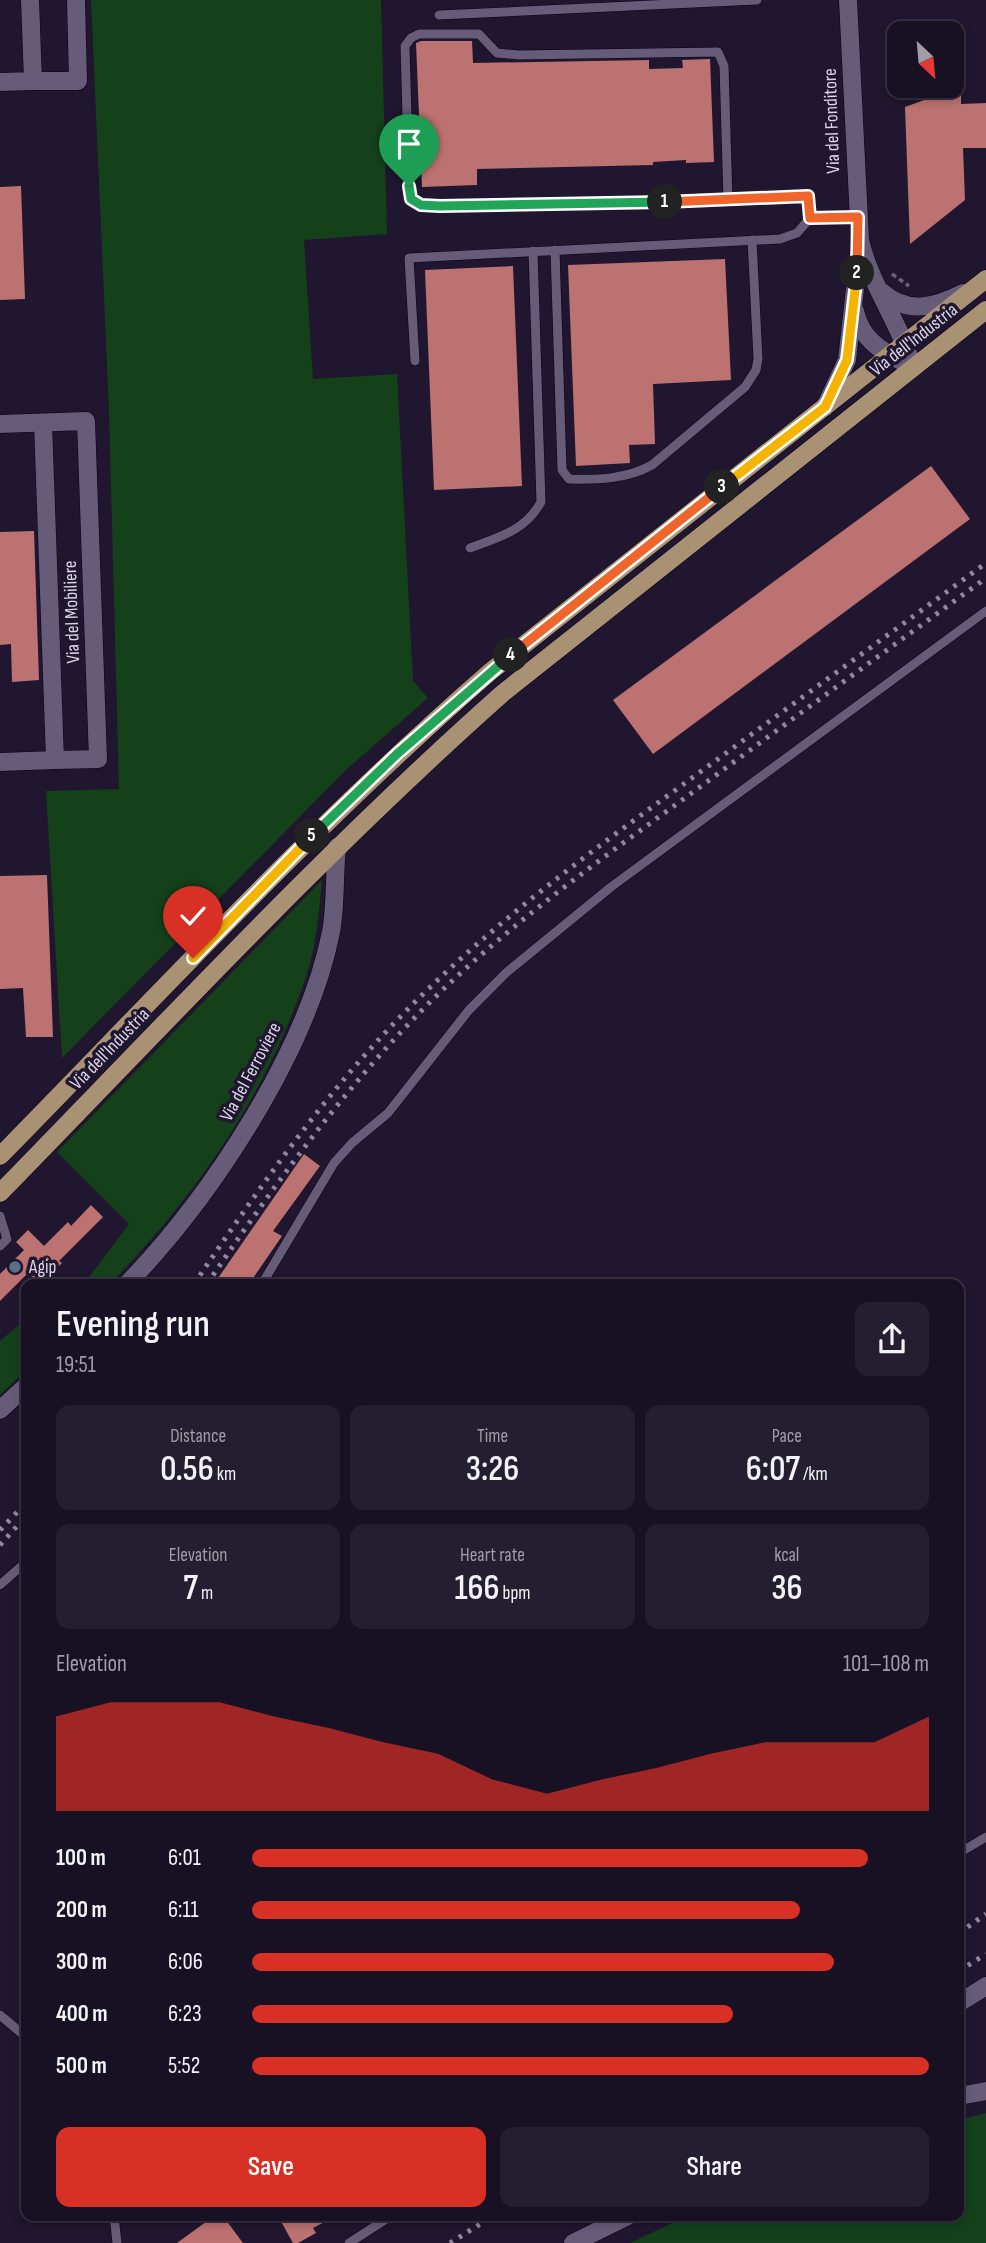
<!DOCTYPE html>
<meta charset="utf-8">
<style>
:root{--surface:#181023;--page:#251e30;--text:#f1f3f6;--muted:#9f9da6;--line:#363041;--accent:#d93025}
body{margin:0;font-family:"Sofia Sans Condensed",sans-serif;background:var(--page);color:var(--text);height:100vh;display:flex;flex-direction:column;font-size:26px;white-space:nowrap}
*{box-sizing:border-box;margin:0}
p{font-size:23px;color:var(--muted)}
.icon{flex:none;width:38px;height:38px;fill:none;stroke:currentColor;stroke-width:2;stroke-linecap:round;stroke-linejoin:round}
.map{position:relative;flex:1;overflow:hidden}
.panel{position:absolute;left:21px;top:1279px;width:943px;height:942px;display:flex;flex-direction:column;background:var(--surface);border-radius:14px;box-shadow:0 4px 10px #0003,0 0 0 2px var(--line)}
.panel>*{flex:none}
.needle{width:46px;rotate:154deg}
.tools{position:absolute;left:887px;top:21px;display:grid;gap:14px}
.tools a{display:grid;place-items:center;width:77px;height:77px;border-radius:14px;background:var(--surface);box-shadow:0 4px 10px #0003,0 0 0 2px var(--line);font-size:35px}
.pin{position:absolute;display:grid;place-items:center;width:60px;height:60px;color:#fff;margin:-72px -30px;border-radius:50% 50% 50% 0;rotate:-45deg;box-shadow:0 0 7px #0007}
.pin .icon{rotate:45deg}
.km{position:absolute;width:35px;height:35px;margin:-18px;border-radius:50%;background:#222;color:#fff;font-size:19px;line-height:35px;text-align:center}
.round{display:grid;place-items:center;flex:none;width:74px;height:74px;border-radius:14px;background:var(--page)}
.headline{display:flex;align-items:center;justify-content:space-between;height:119px;padding:0 35px}
h1{font-size:38px;font-weight:600;line-height:52px}
.figures{display:grid;grid-template-columns:repeat(3,1fr);gap:10px;height:119px;padding:7px 35px}
.figures div{display:grid;align-content:center;border-radius:14px;background:var(--page);text-align:center}
.figures b{font-size:35px;font-weight:600}
.figures small{font-size:19px;font-weight:400}
.figures p{font-size:19px}
.chart{height:196px;padding:14px 35px}
.chart p{display:flex;justify-content:space-between}
.chart svg{width:100%;height:126px;margin-top:7px;fill:var(--accent);opacity:.7}
.primary-button{display:flex;gap:14px;margin-top:auto;padding:14px 35px}
.primary-button a{flex:1;height:80px;border-radius:14px;background:var(--accent);color:#fff;font-size:28px;font-weight:600;line-height:80px;text-align:center}
.primary-button a+a{background:var(--page);color:var(--text)}
ul{padding:0 35px;list-style:none;font-size:23px}
li{display:grid;grid-template-columns:112px 84px 1fr;align-items:center;height:52px}
li i{height:18px;border-radius:9px;background:var(--accent)}
.map>svg:first-child{display:block}
.green{fill:#14401a}
.building{fill:#bc7271}
.lines{fill:none;stroke-linecap:round;stroke-linejoin:round}
.service-casing{stroke:#0a0216;stroke-width:10}
.minor-casing{stroke:#0a0216;stroke-width:19}
.tertiary-casing{stroke:#0a0216;stroke-width:19}
.primary-casing{stroke:#0a0216;stroke-width:19}
.path{stroke:#6b6379;stroke-width:3.5;stroke-dasharray:5 3.5;stroke-linecap:butt}
.service{stroke:#665c7a;stroke-width:9}
.minor{stroke:#665c7a;stroke-width:18}
.tertiary{stroke:#665c7a;stroke-width:18}
.primary{stroke:#a99273;stroke-width:18}
.rail{stroke:#90899d;stroke-width:5;stroke-dasharray:3.5 7;stroke-linecap:butt}
.split-1-casing{stroke:#fff;stroke-width:14}
.split-2-casing{stroke:#fff;stroke-width:14}
.split-3-casing{stroke:#fff;stroke-width:14}
.split-4-casing{stroke:#fff;stroke-width:14}
.split-5-casing{stroke:#fff;stroke-width:14}
.split-6-casing{stroke:#fff;stroke-width:14}
.split-1{stroke:#22a559;stroke-width:9}
.split-2{stroke:#f0652b;stroke-width:9}
.split-3{stroke:#f5b400;stroke-width:9}
.split-4{stroke:#f0652b;stroke-width:9}
.split-5{stroke:#22a559;stroke-width:9}
.split-6{stroke:#f5b400;stroke-width:9}
.service-dot{fill:#5c6f8a;stroke:#20162f;stroke-width:2.5}
.labels{text-anchor:middle;dominant-baseline:central;stroke-width:7;stroke-linejoin:round;paint-order:stroke}
.street-label{font-size:19px;fill:#dbd6e7;stroke:#20162f}
.poi-label{font-size:19px;fill:#dbd6e7;stroke:#20162f;text-anchor:start}
</style>
<div class="map">
<svg width="986" height="2243" viewBox="0 0 986 2243">
<rect width="100%" height="100%" fill="#20162f"/>
<g class="green">
<path d="M91 0H381L387 234 304 240 313 379 397 374 413 681 428 698 347 769 62 1058 46 791 119 789 109 411Z"/>
<path d="M322 880C319 914 316 948 305 980 266 1095 194 1198 110 1284H84L129 1224 57 1152Z"/>
<path d="M26 1319V1370L0 1395V1341Z"/>
<path d="M986 2113V2243H630L687 2216H959V2120Z"/>
</g>
<g class="building">
<path d="M421 41H472L473 63 649 60V69L683 68 682 60 710 59 714 162 686 163V160L653 162V165L477 169V185L422 187 416 43Z"/>
<path d="M961 94V104L986 103V148H963L965 200 910 244 905 107 927 99Z"/>
<path d="M21 186 25 299 0 300V187Z"/>
<path d="M725 259 731 380 653 384 655 444 629 445 630 463 576 466 568 265Z"/>
<path d="M513 266 522 486 434 490 425 270Z"/>
<path d="M931 466 970 519 653 754 613 700Z"/>
<path d="M34 531 39 680 12 682 11 644 0 645V532Z"/>
<path d="M47 875 53 1037H26L23 988 0 989V876Z"/>
<path d="M304 1154 320 1166 273 1231 282 1236 249 1284H214Z"/>
<path d="M91 1205 103 1217 59 1261 62 1263 40 1284 28 1273 0 1301V1274L24 1250 16 1242 28 1230 44 1246 68 1222 71 1226Z"/>
<path d="M214 2216H223L243 2243H177Z"/>
<path d="M278 2216H336L313 2228 316 2233 298 2243H293Z"/>
</g>
<g class="lines">
<defs>
<g id="service">
<path d="M439 15 757 0"/>
<path d="M810 218 857 217"/>
<path d="M555 250 562 470 569 479C598 480 627 479 652 465L745 387 756 370 758 359 752 240"/>
<path d="M415 361 409 258 780 239 797 233 810 218 808 196C733 201 657 202 582 204 528 205 474 209 421 205L411 199 409 186 405 46 411 38 419 34H479L497 53 519 55 718 52 724 66 728 200"/>
<path d="M470 548C499 537 525 531 541 502L533 251"/>
<path d="M0 1216 7 1239 0 1246"/>
<path d="M262 1284 334 1163 352 1143 388 1113 469 1010 507 972 611 887 986 611"/>
<path d="M0 1585 26 1562"/>
<path d="M959 1853 986 1837"/>
<path d="M0 2015 26 2037"/>
<path d="M114 2216 117 2243"/>
<path d="M349 2243 391 2216"/>
</g>
<g id="minor">
<path d="M848 0 860 240C871 287 899 320 913 368"/>
<path d="M33 81H78L76 0"/>
<path d="M0 82 33 81 30 0"/>
<path d="M882 292C908 315 935 307 963 293"/>
<path d="M855 311C861 338 879 350 903 362"/>
<path d="M825 407 847 360 859 254"/>
<path d="M0 424 86 421 98 759 55 760"/>
<path d="M0 762 55 760 43 423"/>
<path d="M127 1284C211 1197 307 1052 331 932 336 905 334 875 337 847"/>
<path d="M0 1410 26 1386"/>
</g>
<g id="tertiary">
<path d="M959 2003 986 1986"/>
<path d="M959 2096 986 2091"/>
<path d="M573 2243 628 2216"/>
</g>
<g id="primary">
<path d="M0 1156C161 992 317 822 491 671L986 279"/>
<path d="M0 1193C165 1024 326 850 503 693L986 310"/>
</g>
</defs>
<use href="#service" class="service-casing"/>
<use href="#minor" class="minor-casing"/>
<use href="#tertiary" class="tertiary-casing"/>
<use href="#primary" class="primary-casing"/>
<path class="path" d="M892 274 909 286"/>
<use href="#service" class="service"/>
<use href="#minor" class="minor"/>
<use href="#tertiary" class="tertiary"/>
<use href="#primary" class="primary"/>
<g class="rail">
<path d="M194 1284C262 1184 331 1084 418 999 502 916 597 847 692 778 790 706 888 635 986 563"/>
<path d="M207 1284C273 1187 341 1092 424 1008 504 928 597 862 689 795 788 722 887 650 986 578"/>
<path d="M0 1530 26 1503"/>
<path d="M0 1545 19 1524"/>
<path d="M959 1933 986 1914"/>
<path d="M959 1971 986 1954"/>
<path d="M450 2243 493 2216"/>
</g>
</g>
<g class="lines">
<defs>
<path id="split-1" d="M409 186 411 199 421 205 440 206 665 202"/>
<path id="split-2" d="M665 202 808 196 810 218 858 217 857 273"/>
<path id="split-3" d="M722 487 825 407 847 360 857 273"/>
<path id="split-4" d="M511 655 722 487"/>
<path id="split-5" d="M312 836 397 754 511 655"/>
<path id="split-6" d="M193 958 312 836"/>
</defs>
<use href="#split-1" class="split-1-casing"/>
<use href="#split-2" class="split-2-casing"/>
<use href="#split-3" class="split-3-casing"/>
<use href="#split-4" class="split-4-casing"/>
<use href="#split-5" class="split-5-casing"/>
<use href="#split-6" class="split-6-casing"/>
<use href="#split-1" class="split-1"/>
<use href="#split-2" class="split-2"/>
<use href="#split-3" class="split-3"/>
<use href="#split-4" class="split-4"/>
<use href="#split-5" class="split-5"/>
<use href="#split-6" class="split-6"/>
</g>
<circle class="service-dot" cx="15" cy="1267" r="7"/>
<g class="labels">
<g class="street-label">
<text transform="translate(832 121) rotate(-92)">Via del Fonditore</text>
<text transform="translate(914 340) rotate(-38)">Via dell'Industria</text>
<text transform="translate(72 612) rotate(-92)">Via del Mobiliere</text>
<text transform="translate(110 1049) rotate(-46)">Via dell'Industria</text>
<text transform="translate(251 1072) rotate(-62)">Via del Ferroviere</text>
</g>
<g class="poi-label">
<text x="29" y="1267">Agip</text>
</g>
</g>
</svg>
<div class="tools">
<a><svg class="needle" viewBox="-14 -14 28 28"><path d="M0-13l5 13h-10z" fill="#e53935"/><path d="M0 13l5-13h-10z" fill="#9f9da6"/></svg></a>
</div>
<div class="pin" style="left:409px;top:186px;background:#1e9e55"><svg class="icon" aria-label="arrive" viewBox="0 0 24 24"><path d="M6 21V4h12l-3 4 3 4H6"/></svg></div>
<div class="pin" style="left:193px;top:958px;background:#d93025"><svg class="icon" aria-label="check" viewBox="0 0 24 24"><path d="M5 12l5 5 9-10"/></svg></div>
<b class="km" style="left:665px;top:202px">1</b>
<b class="km" style="left:857px;top:273px">2</b>
<b class="km" style="left:722px;top:487px">3</b>
<b class="km" style="left:511px;top:655px">4</b>
<b class="km" style="left:312px;top:836px">5</b>
<section class="panel">
<div class="headline"><div><h1>Evening run</h1><p>19:51</p></div><a class="round"><svg class="icon" aria-label="share" viewBox="0 0 24 24"><path d="M12 15V3M7 8l5-5 5 5M5 13v7h14v-7"/></svg></a></div>
<div class="figures">
<div><p>Distance</p><b>0.56<small> km</small></b></div>
<div><p>Time</p><b>3:26</b></div>
<div><p>Pace</p><b>6:07<small> /km</small></b></div>
</div>
<div class="figures">
<div><p>Elevation</p><b>7<small> m</small></b></div>
<div><p>Heart rate</p><b>166<small> bpm</small></b></div>
<div><p>kcal</p><b>36</b></div>
</div>
<div class="chart"><p><span>Elevation</span>101–108 m</p>
<svg viewBox="0 0 160 44" preserveAspectRatio="none"><path d="M0 44V11L10 6L20 6L30 6L40 11L50 15L60 20L70 24L80 33L90 38L100 33L110 29L120 24L130 20L140 20L150 20L160 11V44z"/></svg>
</div>
<ul>
<li><b>100 m</b>6:01<i style="width:91%"></i></li>
<li><b>200 m</b>6:11<i style="width:81%"></i></li>
<li><b>300 m</b>6:06<i style="width:86%"></i></li>
<li><b>400 m</b>6:23<i style="width:71%"></i></li>
<li><b>500 m</b>5:52<i style="width:100%"></i></li>
</ul>
<div class="primary-button"><a>Save</a><a>Share</a></div>
</section>
</div>
